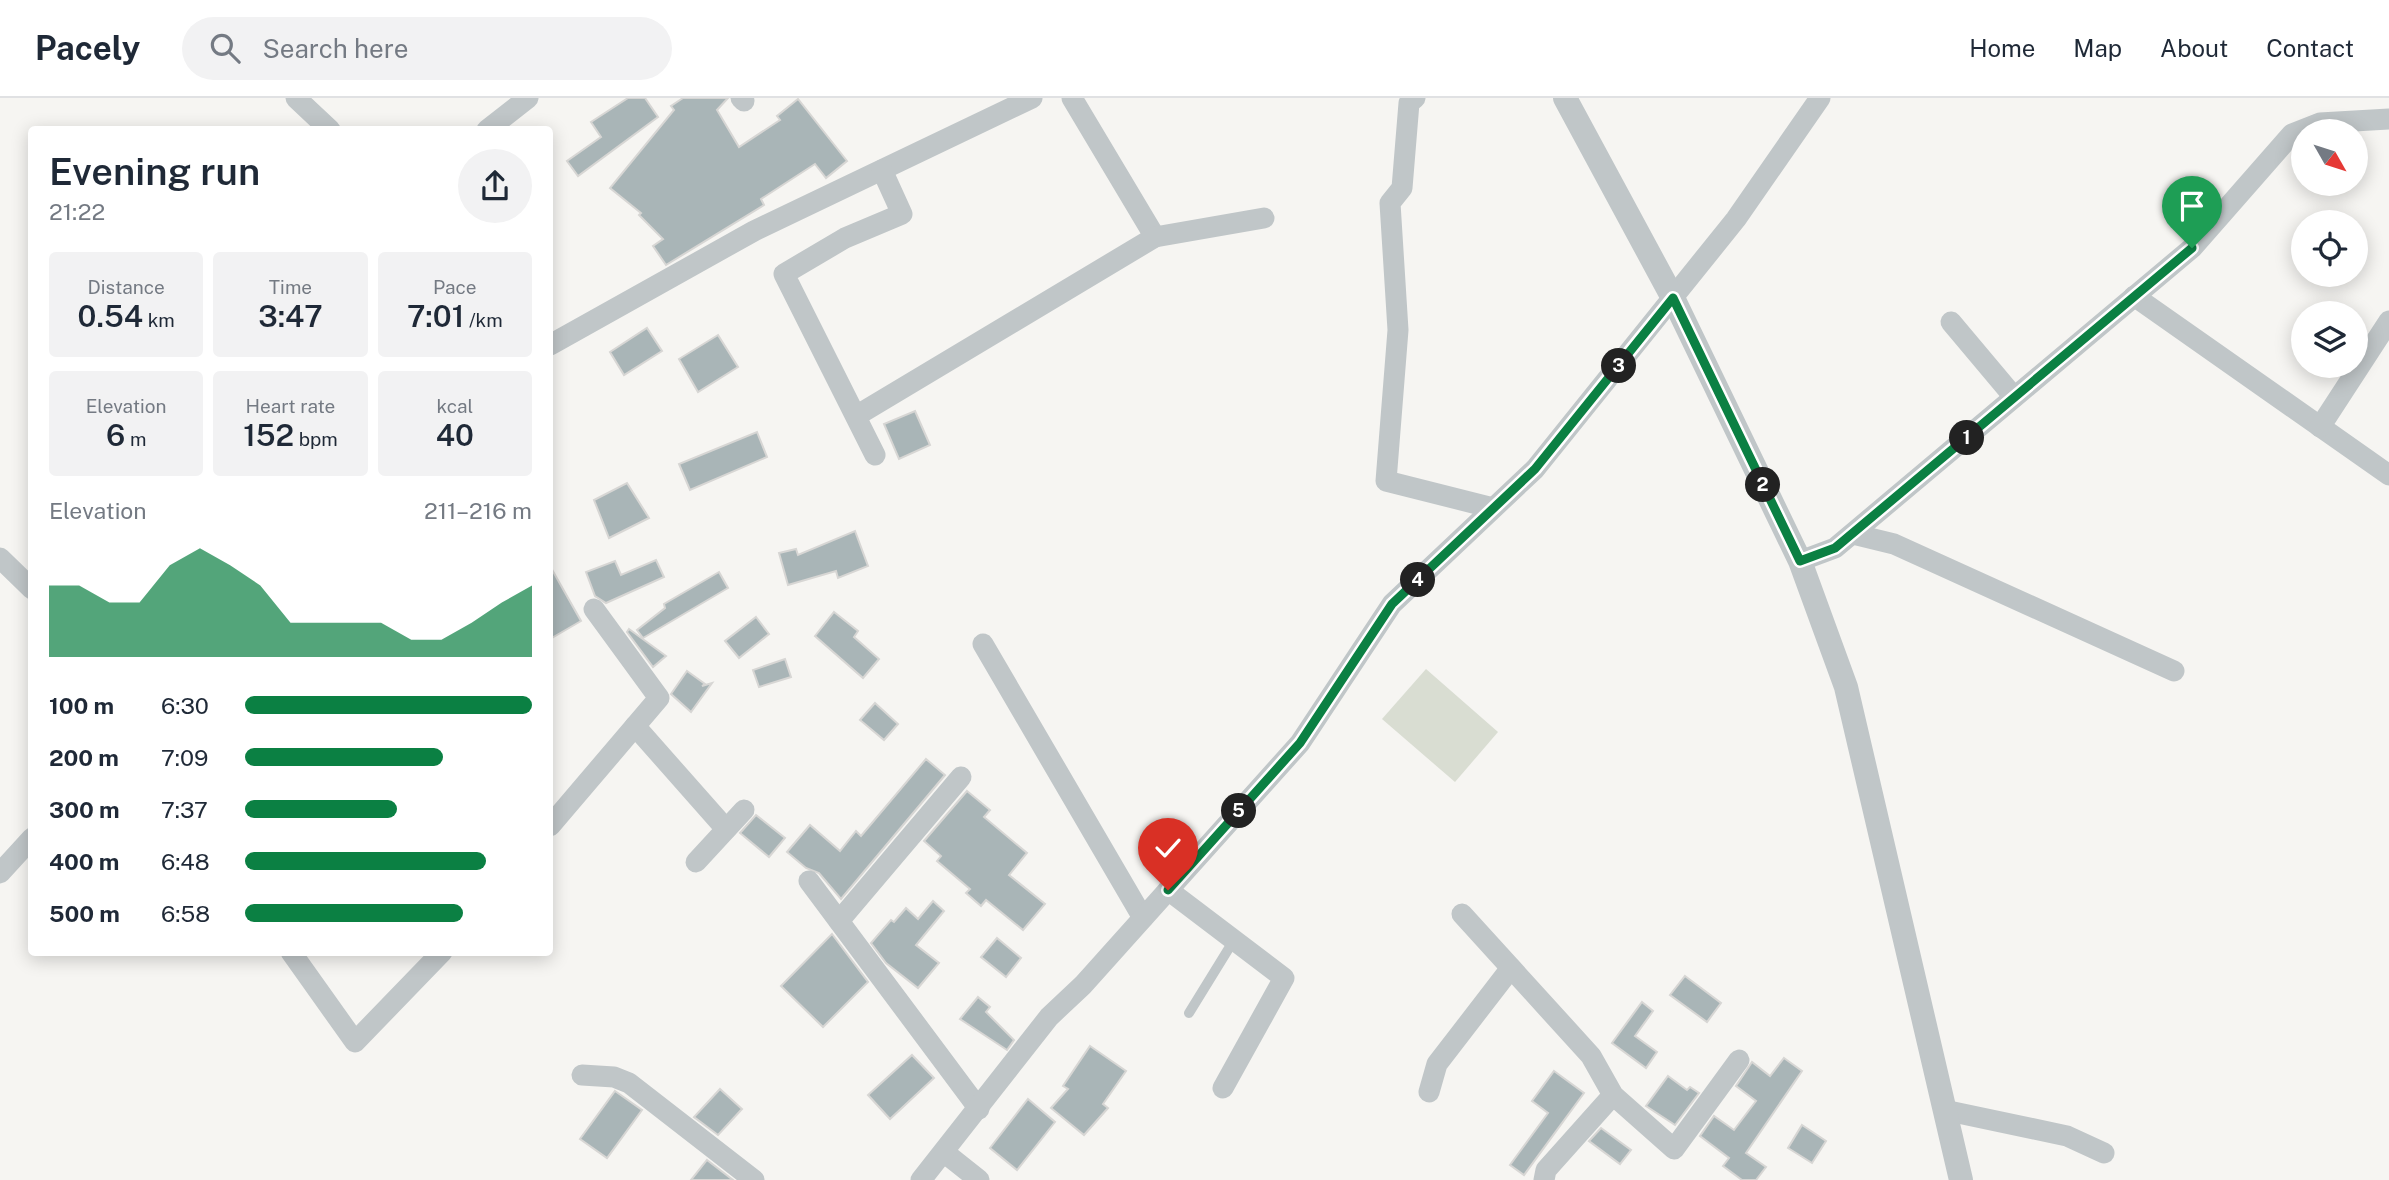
<!DOCTYPE html>
<meta charset="utf-8">
<style>
:root{--surface:#fff;--page:#f2f2f3;--text:#1f2937;--muted:#747a83;--line:#e0e1e3;--accent:#0b8043}
body{margin:0;font-family:"Public Sans",sans-serif;background:var(--page);color:var(--text);height:100vh;display:flex;flex-direction:column;font-size:26px;white-space:nowrap}
*{box-sizing:border-box;margin:0}
p{font-size:23px;color:var(--muted)}
.icon{flex:none;width:38px;height:38px;fill:none;stroke:currentColor;stroke-width:2;stroke-linecap:round;stroke-linejoin:round}
.map{position:relative;flex:1;overflow:hidden}
.panel{position:absolute;left:28px;top:28px;width:525px;height:830px;display:flex;flex-direction:column;background:var(--surface);border-radius:7px;box-shadow:0 4px 18px #0003}
.panel>*{flex:none}
.needle{width:46px;rotate:129deg}
.fabs{position:absolute;left:2291px;top:21px;display:grid;gap:14px}
.fabs a{display:grid;place-items:center;width:77px;height:77px;border-radius:50%;background:var(--surface);box-shadow:0 4px 18px #0003;font-size:35px}
.pin{position:absolute;display:grid;place-items:center;width:60px;height:60px;color:#fff;margin:-72px -30px;border-radius:50% 50% 50% 0;rotate:-45deg;box-shadow:0 0 7px #0007}
.pin .icon{rotate:45deg}
.km{position:absolute;width:35px;height:35px;margin:-18px;border-radius:50%;background:#222;color:#fff;font-size:19px;line-height:35px;text-align:center}
.round{display:grid;place-items:center;flex:none;width:74px;height:74px;border-radius:37px;background:var(--page)}
.head{display:flex;align-items:center;justify-content:space-between;height:119px;padding:0 21px}
h1{font-size:38px;font-weight:600;line-height:52px}
.metrics{display:grid;grid-template-columns:repeat(3,1fr);gap:10px;height:119px;padding:7px 21px}
.metrics div{display:grid;align-content:center;border-radius:7px;background:var(--page);text-align:center}
.metrics b{font-size:30px;font-weight:600}
.metrics small{font-size:19px;font-weight:400}
.metrics p{font-size:19px}
.chart{height:196px;padding:14px 21px}
.chart p{display:flex;justify-content:space-between}
.chart svg{width:100%;height:126px;margin-top:7px;fill:var(--accent);opacity:.7}
ul{padding:0 21px;list-style:none;font-size:23px}
li{display:grid;grid-template-columns:112px 84px 1fr;align-items:center;height:52px}
li i{height:18px;border-radius:9px;background:var(--accent)}
header{display:flex;align-items:center;gap:42px;box-sizing:border-box;height:98px;padding:0 35px;background:var(--surface);border-bottom:2px solid var(--line)}
header strong{font-size:33px}
nav{display:flex;gap:38px;margin-inline-start:auto;font-size:24px}
.search{width:490px;height:63px;background:var(--page);display:flex;align-items:center;gap:18px;box-sizing:border-box;padding:0 24px;border-radius:38px;color:var(--muted);font-size:26px}
.map>svg:first-child{display:block}
.green{fill:#d9ddd2}
.building{fill:#a9b5b7;stroke:#d7d6d4;stroke-width:2}
.lines{fill:none;stroke-linecap:round;stroke-linejoin:round}
.service{stroke:#c0c6c8;stroke-width:10}
.minor{stroke:#c0c6c8;stroke-width:21}
.tertiary{stroke:#c0c6c8;stroke-width:24}
.route-casing{stroke:#fff;stroke-width:14}
.route{stroke:#0b8043;stroke-width:9}
</style>
<header>
<strong>Pacely</strong>
<div class="search"><svg class="icon" aria-label="search" viewBox="0 0 24 24"><circle cx="10" cy="10" r="6"/><path d="M15 15l6 6"/></svg>Search here</div>
<nav><a>Home</a><a>Map</a><a>About</a><a>Contact</a></nav>
</header>
<div class="map">
<svg width="2389" height="1082" viewBox="0 0 2389 1082">
<rect width="100%" height="100%" fill="#f6f5f2"/>
<path class="green" d="M1426 571 1498 634 1455 684 1382 621Z"/>
<g class="building">
<path d="M628 0H645L658 19 578 78 567 63 601 39 591 24Z"/>
<path d="M683 0H728L717 12 739 49 780 22 777 18 798 1 847 63 826 80 815 66 761 101 764 107 666 167 653 148 663 141 639 117 641 115 610 90 674 12 671 8Z"/>
<path d="M647 230 662 253 624 277 610 254Z"/>
<path d="M718 237 738 269 698 294 679 261Z"/>
<path d="M915 313 930 347 899 361 884 326Z"/>
<path d="M757 334 767 359 690 392 679 366Z"/>
<path d="M627 385 649 420 609 440 594 402Z"/>
<path d="M855 433 868 468 838 480 836 473 788 487 779 455 796 451 798 457Z"/>
<path d="M656 462 664 479 606 505 595 498 586 474 615 463 621 477Z"/>
<path d="M550 468 581 523 550 541Z"/>
<path d="M719 474 728 490 643 540 637 532 665 510 664 506Z"/>
<path d="M834 514 858 533 854 539 879 561 863 580 815 538Z"/>
<path d="M756 519 769 536 739 560 725 543Z"/>
<path d="M629 531 666 558 653 569 627 534Z"/>
<path d="M785 561 791 579 759 589 753 572Z"/>
<path d="M687 573 705 586 702 588 712 585 691 614 671 596Z"/>
<path d="M875 605 898 626 884 642 860 622Z"/>
<path d="M926 661 945 677 841 801 819 775 806 770 787 754 810 727 840 753 856 733 861 738Z"/>
<path d="M967 693 990 712 984 719 1027 755 1009 777 1045 806 1023 832 986 802 981 808 966 795 970 791 937 763 941 758 924 743Z"/>
<path d="M756 717 785 740 769 759 740 735Z"/>
<path d="M933 803 944 813 916 847 939 865 918 890 886 865 871 845 891 822 894 824 906 810 918 821Z"/>
<path d="M832 836 868 884 823 929 781 888Z"/>
<path d="M997 840 1021 860 1006 879 981 859Z"/>
<path d="M1685 878 1721 905 1707 924 1670 897Z"/>
<path d="M978 899 990 909 986 914 1014 942 1007 952 960 921Z"/>
<path d="M1642 904 1653 913 1635 938 1657 954 1646 970 1612 945Z"/>
<path d="M1090 948 1126 973 1103 1006 1108 1010 1084 1037 1051 1010 1068 991 1063 988Z"/>
<path d="M912 957 934 980 890 1021 868 997Z"/>
<path d="M1784 960 1802 973 1746 1055 1766 1069 1756 1082H1742L1723 1068 1729 1060 1700 1038 1714 1018 1734 1032 1756 1003 1736 988 1752 964 1770 978Z"/>
<path d="M1554 973 1584 995 1524 1077 1510 1067 1548 1015 1532 1003Z"/>
<path d="M1668 978 1687 992 1690 989 1699 995 1675 1027 1646 1008Z"/>
<path d="M720 991 742 1011 718 1037 694 1019Z"/>
<path d="M615 993 642 1012 607 1060 580 1041Z"/>
<path d="M1028 1001 1055 1024 1017 1072 990 1050Z"/>
<path d="M1802 1027 1826 1043 1812 1065 1788 1050Z"/>
<path d="M1601 1030 1631 1052 1620 1066 1589 1043Z"/>
<path d="M707 1062 733 1082H691Z"/>
</g>
<g class="lines">
<path class="service" d="M1189 915 1234 842"/>
<g class="minor">
<path d="M296 0 330 32"/>
<path d="M741 0 744 3"/>
<path d="M1072 0 1155 139"/>
<path d="M1415 0 1409 5 1402 90 1390 105 1398 232 1386 383 1493 410"/>
<path d="M487 32 528 0"/>
<path d="M2134 198 2389 377"/>
<path d="M1951 224 2014 299"/>
<path d="M550 247 754 133 1032 0"/>
<path d="M856 318 1155 139 1264 120"/>
<path d="M2320 329 2389 223"/>
<path d="M875 357 784 176 845 140 902 116 882 72"/>
<path d="M1853 436 1894 446 2174 573"/>
<path d="M0 460 32 491"/>
<path d="M1800 463 1835 450 2192 150 2292 36 2320 25 2389 21"/>
<path d="M983 546 1143 820"/>
<path d="M635 628 726 731"/>
<path d="M550 728 659 600 594 511"/>
<path d="M696 764 744 712"/>
<path d="M0 775 32 740"/>
<path d="M809 783 979 1011"/>
<path d="M1168 792 1284 880 1223 990"/>
<path d="M1462 816 1591 958 1613 997 1674 1051 1739 962"/>
<path d="M839 823 961 679"/>
<path d="M291 854 355 944 442 854"/>
<path d="M582 977 614 979 629 985 754 1082"/>
<path d="M1429 994 1437 966 1511 870"/>
<path d="M1944 1012 2067 1038 2104 1055"/>
<path d="M945 1055 979 1082"/>
<path d="M921 1082 1049 919 1083 887 1300 645 1392 506 1535 371 1736 121 1820 0"/>
<path d="M1544 1082 1546 1072 1613 997"/>
</g>
<path class="tertiary" d="M1565 0 1673 200 1800 463 1846 589 1961 1082"/>
</g>
<g class="lines">
<defs>
<path id="route" d="M1168 792 1300 645 1392 506 1535 371 1673 200 1800 463 1835 450 2192 150"/>
</defs>
<use href="#route" class="route-casing"/>
<use href="#route" class="route"/>
</g>
</svg>
<div class="fabs">
<a><svg class="needle" viewBox="-14 -14 28 28"><path d="M0-13l5 13h-10z" fill="#e53935"/><path d="M0 13l5-13h-10z" fill="#747a83"/></svg></a>
<a><svg class="icon" aria-label="locate" viewBox="0 0 24 24"><circle cx="12" cy="12" r="6"/><path d="M12 2v4M12 18v4M2 12h4M18 12h4"/></svg></a>
<a><svg class="icon" aria-label="layers" viewBox="0 0 24 24"><path d="M12 4l9 5-9 5-9-5zM3 14l9 5 9-5"/></svg></a>
</div>
<div class="pin" style="left:2192px;top:150px;background:#1e9e55"><svg class="icon" aria-label="arrive" viewBox="0 0 24 24"><path d="M6 21V4h12l-3 4 3 4H6"/></svg></div>
<div class="pin" style="left:1168px;top:792px;background:#d93025"><svg class="icon" aria-label="check" viewBox="0 0 24 24"><path d="M5 12l5 5 9-10"/></svg></div>
<b class="km" style="left:1967px;top:340px">1</b>
<b class="km" style="left:1763px;top:387px">2</b>
<b class="km" style="left:1619px;top:268px">3</b>
<b class="km" style="left:1418px;top:482px">4</b>
<b class="km" style="left:1239px;top:713px">5</b>
<section class="panel">
<div class="head"><div><h1>Evening run</h1><p>21:22</p></div><a class="round"><svg class="icon" aria-label="share" viewBox="0 0 24 24"><path d="M12 15V3M7 8l5-5 5 5M5 13v7h14v-7"/></svg></a></div>
<div class="metrics">
<div><p>Distance</p><b>0.54<small> km</small></b></div>
<div><p>Time</p><b>3:47</b></div>
<div><p>Pace</p><b>7:01<small> /km</small></b></div>
</div>
<div class="metrics">
<div><p>Elevation</p><b>6<small> m</small></b></div>
<div><p>Heart rate</p><b>152<small> bpm</small></b></div>
<div><p>kcal</p><b>40</b></div>
</div>
<div class="chart"><p><span>Elevation</span>211–216 m</p>
<svg viewBox="0 0 160 44" preserveAspectRatio="none"><path d="M0 44V19L10 19L20 25L30 25L40 12L50 6L60 12L70 19L80 32L90 32L100 32L110 32L120 38L130 38L140 32L150 25L160 19V44z"/></svg>
</div>
<ul>
<li><b>100 m</b>6:30<i style="width:100%"></i></li>
<li><b>200 m</b>7:09<i style="width:69%"></i></li>
<li><b>300 m</b>7:37<i style="width:53%"></i></li>
<li><b>400 m</b>6:48<i style="width:84%"></i></li>
<li><b>500 m</b>6:58<i style="width:76%"></i></li>
</ul>
</section>
</div>
